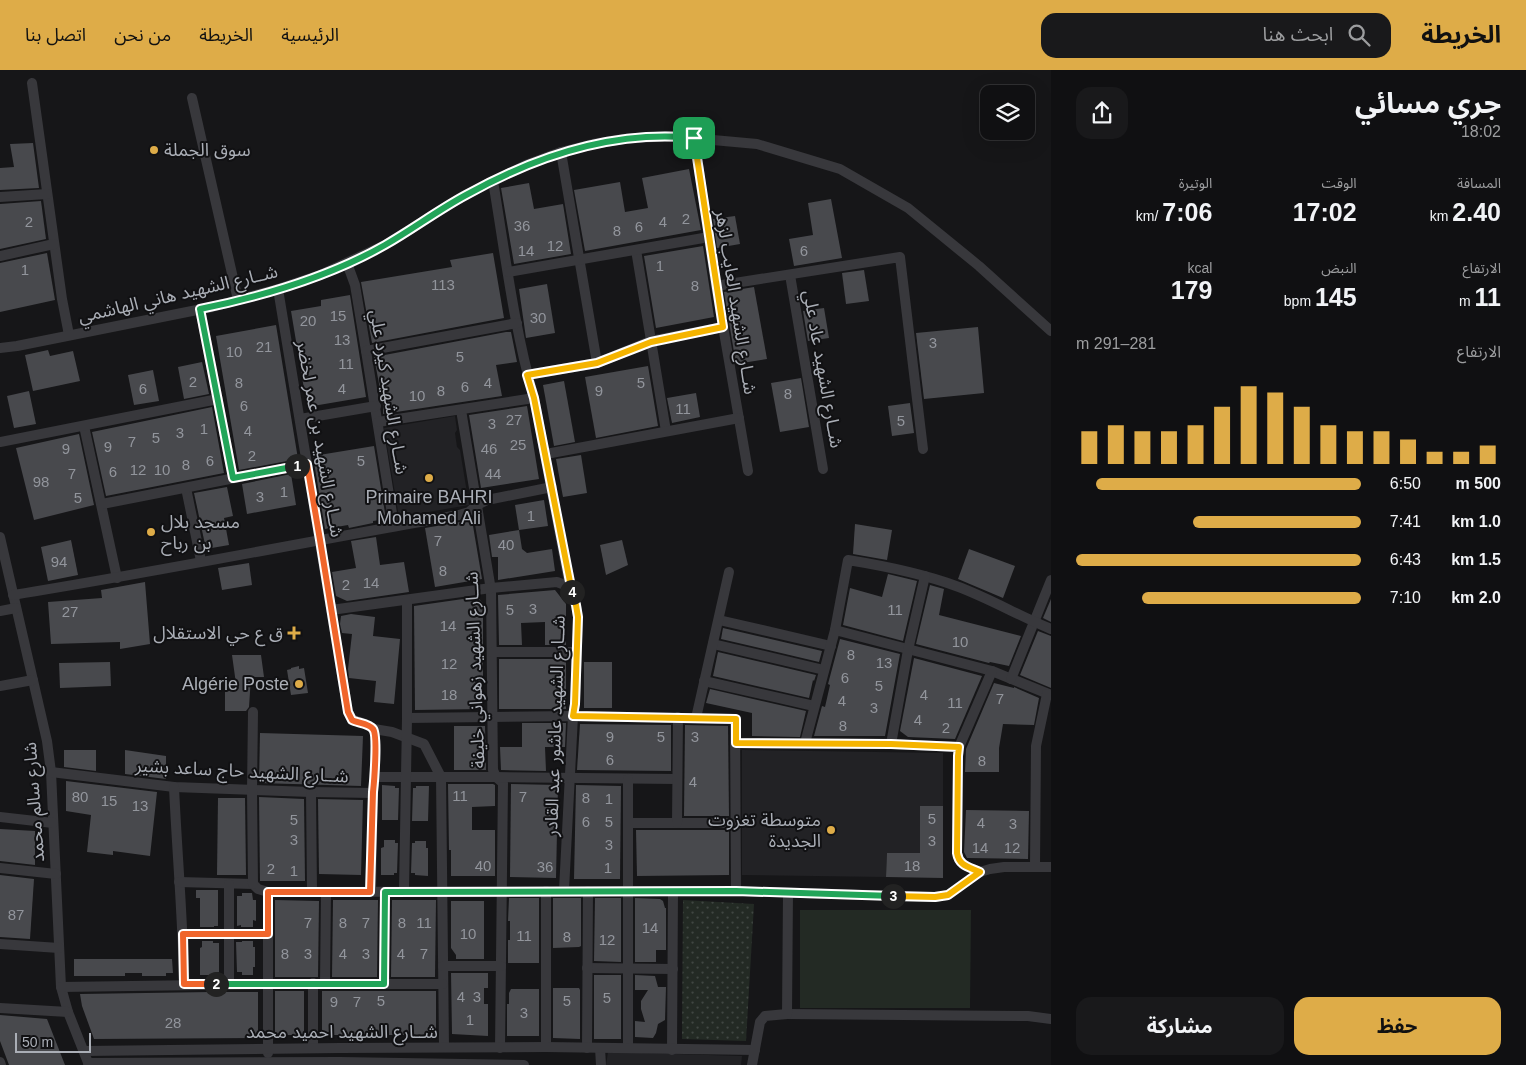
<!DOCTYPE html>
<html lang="ar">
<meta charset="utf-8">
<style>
:root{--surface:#101012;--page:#19191b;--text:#f1f3f6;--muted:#9c9d9f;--line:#303032;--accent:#deac48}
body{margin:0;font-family:Arial,"Noto Sans Arabic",sans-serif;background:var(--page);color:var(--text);direction:rtl;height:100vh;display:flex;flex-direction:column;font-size:19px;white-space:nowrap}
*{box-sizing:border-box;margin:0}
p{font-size:16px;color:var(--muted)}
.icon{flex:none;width:28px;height:28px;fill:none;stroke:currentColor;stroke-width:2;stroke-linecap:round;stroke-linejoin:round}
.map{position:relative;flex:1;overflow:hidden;direction:ltr}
.drawer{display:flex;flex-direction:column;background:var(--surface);width:475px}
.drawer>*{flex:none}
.buttons{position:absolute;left:980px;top:15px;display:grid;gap:10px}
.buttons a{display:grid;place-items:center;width:55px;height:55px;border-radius:10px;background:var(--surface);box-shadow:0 5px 20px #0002,0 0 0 1px var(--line);font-size:25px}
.scale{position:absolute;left:15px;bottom:12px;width:76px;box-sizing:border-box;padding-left:5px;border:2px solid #aaaeb6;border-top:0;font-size:14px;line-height:18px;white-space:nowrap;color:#aaaeb6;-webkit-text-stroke:4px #111113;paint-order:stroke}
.pin{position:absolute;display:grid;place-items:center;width:42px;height:42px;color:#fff;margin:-21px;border-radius:10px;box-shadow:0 2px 8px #0006}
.km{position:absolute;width:25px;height:25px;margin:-12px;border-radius:50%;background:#222;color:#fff;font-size:14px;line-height:25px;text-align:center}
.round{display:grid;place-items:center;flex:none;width:52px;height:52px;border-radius:15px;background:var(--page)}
.overview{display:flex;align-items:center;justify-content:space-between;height:85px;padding:0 25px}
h1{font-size:28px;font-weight:700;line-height:38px}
.metrics{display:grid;grid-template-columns:repeat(3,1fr);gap:8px;height:85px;padding:5px 25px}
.metrics div{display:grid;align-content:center}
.metrics b{font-size:25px;font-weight:700}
.metrics small{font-size:14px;font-weight:400}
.metrics p{font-size:14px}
.chart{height:140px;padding:10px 25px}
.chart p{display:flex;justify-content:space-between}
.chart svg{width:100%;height:90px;margin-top:5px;stroke:var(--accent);stroke-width:6}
.button{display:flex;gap:10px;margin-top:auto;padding:10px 25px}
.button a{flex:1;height:58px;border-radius:15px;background:var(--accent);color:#111;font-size:20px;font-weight:700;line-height:58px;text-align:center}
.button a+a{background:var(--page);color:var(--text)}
ul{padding:0 25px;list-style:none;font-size:16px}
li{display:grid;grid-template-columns:80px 60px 1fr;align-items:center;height:38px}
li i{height:12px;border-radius:6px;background:var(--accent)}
header{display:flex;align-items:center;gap:30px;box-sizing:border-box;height:70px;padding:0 25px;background:var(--accent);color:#111}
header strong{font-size:24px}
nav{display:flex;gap:28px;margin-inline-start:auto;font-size:18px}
.search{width:350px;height:45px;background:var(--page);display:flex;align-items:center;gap:12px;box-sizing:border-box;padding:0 18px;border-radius:15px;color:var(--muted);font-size:19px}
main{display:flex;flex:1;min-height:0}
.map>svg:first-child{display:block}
.built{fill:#222225}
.green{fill:url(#green-dots)}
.pitch{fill:#232a24}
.building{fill:#48494d}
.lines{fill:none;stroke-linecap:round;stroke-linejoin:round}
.minor{stroke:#38383c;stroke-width:10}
.split-1-casing{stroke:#fff;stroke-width:10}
.split-2-casing{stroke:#fff;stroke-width:10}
.split-3-casing{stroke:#fff;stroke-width:10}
.split-4-casing{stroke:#fff;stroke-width:10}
.split-5-casing{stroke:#fff;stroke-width:10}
.split-1{stroke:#22a559;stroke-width:6}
.split-2{stroke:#f0652b;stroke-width:6}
.split-3{stroke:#22a559;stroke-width:6}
.split-4{stroke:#f5b400;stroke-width:6}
.split-5{stroke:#f5b400;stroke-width:6}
.poi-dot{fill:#deac48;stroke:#111113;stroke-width:2}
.labels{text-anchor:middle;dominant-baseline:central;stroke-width:4;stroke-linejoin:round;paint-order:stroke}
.number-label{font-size:15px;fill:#92959c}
.poi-label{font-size:18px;fill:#aaaeb6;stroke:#111113;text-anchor:end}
.street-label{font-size:18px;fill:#aaaeb6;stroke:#111113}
</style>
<header>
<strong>الخريطة</strong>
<div class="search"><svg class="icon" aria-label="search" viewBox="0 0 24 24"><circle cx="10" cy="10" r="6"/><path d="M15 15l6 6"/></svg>ابحث هنا</div>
<nav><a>الرئيسية</a><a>الخريطة</a><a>من نحن</a><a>اتصل بنا</a></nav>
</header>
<main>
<section class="drawer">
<div class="overview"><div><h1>جري مسائي</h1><p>18:02</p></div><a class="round"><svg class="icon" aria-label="share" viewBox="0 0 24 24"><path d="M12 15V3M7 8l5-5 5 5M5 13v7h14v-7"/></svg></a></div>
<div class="metrics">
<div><p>المسافة</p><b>2.40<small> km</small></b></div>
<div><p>الوقت</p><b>17:02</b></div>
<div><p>الوتيرة</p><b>7:06<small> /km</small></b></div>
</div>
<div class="metrics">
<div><p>الارتفاع</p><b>11<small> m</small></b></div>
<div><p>النبض</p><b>145<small> bpm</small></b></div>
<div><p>kcal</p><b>179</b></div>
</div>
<div class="chart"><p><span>الارتفاع</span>281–291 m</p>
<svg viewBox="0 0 160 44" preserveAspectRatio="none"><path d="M5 44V28M15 44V25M25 44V28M35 44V28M45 44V25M55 44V16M65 44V6M75 44V9M85 44V16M95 44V25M105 44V28M115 44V28M125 44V32M135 44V38M145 44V38M155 44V35"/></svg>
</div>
<ul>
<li><b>500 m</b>6:50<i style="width:93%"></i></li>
<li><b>1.0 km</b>7:41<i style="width:59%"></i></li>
<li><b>1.5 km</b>6:43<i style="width:100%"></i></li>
<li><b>2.0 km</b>7:10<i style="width:77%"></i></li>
</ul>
<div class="button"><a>حفظ</a><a>مشاركة</a></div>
</section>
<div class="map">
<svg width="1051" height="995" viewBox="0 0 1051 995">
<defs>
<pattern id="green-dots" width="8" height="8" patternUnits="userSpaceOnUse" patternTransform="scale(1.25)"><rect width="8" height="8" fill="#232a24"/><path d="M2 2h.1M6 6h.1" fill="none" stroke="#404642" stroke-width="1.8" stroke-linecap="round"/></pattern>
</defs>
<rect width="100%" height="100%" fill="#161618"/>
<g class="built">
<path d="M455 346 457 360 455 363 457 377 460 380 469 435 399 447 384 358Z"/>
<path d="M742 680 943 683V736L920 783H887L886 807 742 805Z"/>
<path d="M608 982 742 986 741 995H606Z"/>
</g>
<path class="green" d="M683 830 754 834 746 971 682 969Z"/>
<path class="pitch" d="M800 840H971L970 938H800Z"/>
<g class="building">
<path d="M33 73 39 118 0 120V98L14 97 10 74Z"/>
<path d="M689 99 701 160 585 181 574 120 620 112 625 142 648 138 642 108Z"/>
<path d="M529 113 534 139 563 134 571 184 514 194 501 118Z"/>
<path d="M831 129 842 188 794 196 789 169 813 165 808 133Z"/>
<path d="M41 131 46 169 0 179V134Z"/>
<path d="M735 146 740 174 717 178 713 149Z"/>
<path d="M703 176 714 247 656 258 644 186Z"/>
<path d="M47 183 55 230 0 242V193Z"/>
<path d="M493 183 504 248 372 273 361 212 452 197 450 190Z"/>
<path d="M864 200 869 231 846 234 842 203Z"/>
<path d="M547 214 555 263 526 268 519 219Z"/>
<path d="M754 217 767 289 736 294 724 222Z"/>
<path d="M350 225 366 327 307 337 291 241 321 236V230Z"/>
<path d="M824 238 829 268 808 271 803 241Z"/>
<path d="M276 255 298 389 239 400 216 266Z"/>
<path d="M978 257 984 323 924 329 916 263Z"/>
<path d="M506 262H511L517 292 496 295 502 326 383 344V335L374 287Z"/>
<path d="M48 280 50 286 73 281 80 311 33 321 25 285Z"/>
<path d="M202 292 209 324 184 329 178 297Z"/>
<path d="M648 296 658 356 596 368 585 307Z"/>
<path d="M153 300 159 331 134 335 128 305Z"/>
<path d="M801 308 809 357 780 362 771 313Z"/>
<path d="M564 311 575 372 554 376 543 315Z"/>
<path d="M29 321 36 354 14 358 7 326Z"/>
<path d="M696 323 700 347 672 353 667 328Z"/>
<path d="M910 333 914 363 892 366 888 336Z"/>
<path d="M527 336 539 409 481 418 469 345Z"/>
<path d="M212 337 224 403 106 426 92 362Z"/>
<path d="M79 364 94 435 34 450 16 378Z"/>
<path d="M374 376 386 449 373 451V453L349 458 348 455 325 459 313 386Z"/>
<path d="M581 385 587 423 563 427 556 389Z"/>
<path d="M291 404 296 435 247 444 242 414Z"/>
<path d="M227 417 233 446 224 448 229 475 206 479 194 423Z"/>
<path d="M544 430 548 456 519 460 515 435Z"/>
<path d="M472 450 482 509 435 517 425 458Z"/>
<path d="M855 454 892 460 887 490 853 484Z"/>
<path d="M519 460 522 479 527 483 552 479 555 501 498 510V487H492L489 465Z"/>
<path d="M376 467 380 495 404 492 409 522 347 531 336 526 332 502 356 498 351 471Z"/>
<path d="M71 470 78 505 48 511 41 477Z"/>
<path d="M622 470 628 495 606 505 600 475Z"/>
<path d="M969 479 1015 496 1003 528 958 509Z"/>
<path d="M249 493 252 515 222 520 218 498Z"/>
<path d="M888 504 917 511 903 571 843 555 850 518 882 527Z"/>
<path d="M145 512 150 574 120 579V572L51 574 48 532 102 528 101 520Z"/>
<path d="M930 515 944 519 939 545 1021 566 1009 596 990 592 989 593 916 574Z"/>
<path d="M555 520 566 534V575H545V552L521 553 522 575H499L498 525Z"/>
<path d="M477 527 483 533V639L415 640 414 536Z"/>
<path d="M1051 529V552L1043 548Z"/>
<path d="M351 544 375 547 373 566 400 569 394 634 374 632 376 611 349 608 348 599 352 564 342 563 340 554 341 546Z"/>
<path d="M723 558 822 581 819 592 721 569Z"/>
<path d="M1038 561 1051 566V618L1020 605Z"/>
<path d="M840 569 900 584 885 666H814L822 636 825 637 830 615 828 614Z"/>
<path d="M718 582 816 605 814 611 813 610 809 628 713 606Z"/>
<path d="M232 585H261L264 607H251L249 637 246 641H225V621H237Z"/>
<path d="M914 588 982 606 955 669 908 667 900 661Z"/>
<rect x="499" y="589" width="67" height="50"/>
<path d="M110 592 111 616 60 618 59 593Z"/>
<rect x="584" y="592" width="28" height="46"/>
<path d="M299 596V599L304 598 308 623 291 625 287 600 291 599V598Z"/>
<path d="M994 613 1014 618V617L1039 628 1034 655 1003 654 999 678V702H965L966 679Z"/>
<path d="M710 619 806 641 800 667 752 666V643L706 633Z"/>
<path d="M522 653H566L565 677H545L546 701 501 700 500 677H522Z"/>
<path d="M580 654 671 655V701L577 700Z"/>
<path d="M685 655 728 656 729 746H684Z"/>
<path d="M454 656H485L486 700H454Z"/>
<path d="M260 663 363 666 361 716 259 713Z"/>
<path d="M64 680H96V701L64 697Z"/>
<path d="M125 680 166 686V709L125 704Z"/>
<path d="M66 711 157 722 150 786 113 781V785L87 782 91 745 66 741Z"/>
<path d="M448 714H493L495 715V736L472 737V760H495V806H451V780H449Z"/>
<path d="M511 714 558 715 556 808 510 807Z"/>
<path d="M382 715 395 716V718H399L398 750H382Z"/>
<path d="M576 715 621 716 620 809H574Z"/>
<path d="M416 716H429L428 751H412L413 718H416Z"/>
<path d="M259 727 304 729 305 811H260Z"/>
<path d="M218 728H245L246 805H217Z"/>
<path d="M318 729 363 730 361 805 319 804Z"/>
<path d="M920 736H943V808L886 807 887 783H920Z"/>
<path d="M966 740 1029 741 1028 789 967 788 964 782Z"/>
<path d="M0 759 35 761V795L0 791Z"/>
<path d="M636 760H729V805L637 806Z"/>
<path d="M384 770H395V773H398L397 803H394V805H381V778L384 777Z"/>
<path d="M415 771H426V778H428V806L415 805V803H411L412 773H415Z"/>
<path d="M0 805 34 809 30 869 0 867Z"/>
<path d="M196 820H218V856H214V857H200V828H196Z"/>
<path d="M242 823H252L253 830H256V851L253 850V857H241V855L237 856V826H242Z"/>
<path d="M509 828H539V893H508V870H510V851H508Z"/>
<path d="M553 828H581V876L579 877 553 878Z"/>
<path d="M595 828H621V892L594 891Z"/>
<path d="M635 828 660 829 663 831 665 838H666V880H656V892H635Z"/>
<path d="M275 830 319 831 318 907H275Z"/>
<path d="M333 830H378L377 907H332Z"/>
<path d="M392 830H436L435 907H391Z"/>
<path d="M451 831H484V889H456V885L451 878Z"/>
<path d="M202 871H213V873H219V902L213 903V905H200V878L202 877Z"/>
<path d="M242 871H253V877H255V897H253V905H242V902H237L236 872H242Z"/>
<path d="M74 889H172L173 903H166V906H142V903H125V906H74Z"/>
<path d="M451 903H488V918H484V934H488V966L452 964Z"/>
<rect x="594" y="905" width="27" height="64"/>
<path d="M635 905 655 906 658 917H666L665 950 658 954 656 963 653 968 635 967V951L645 952 641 939V931L648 920H635Z"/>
<path d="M553 918H579L580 920V969L553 968Z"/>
<path d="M511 919H539V966H507V934H509V923Z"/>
<rect x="275" y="921" width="29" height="44"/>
<rect x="322" y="921" width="114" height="44"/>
<path d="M211 922H258V968L94 969 82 936 80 924Z"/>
<path d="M0 945 47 949 65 995H9L0 971Z"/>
</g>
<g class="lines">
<g class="minor">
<path d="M32 13 62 229 69 265"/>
<path d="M192 28 238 230"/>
<path d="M694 68 716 216 748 401"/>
<path d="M561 82 597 293"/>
<path d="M493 111C505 183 514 258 534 328L570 517 576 535 578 547 575 634 573 646 564 820"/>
<path d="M0 127 47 124"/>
<path d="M636 180 666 361"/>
<path d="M0 186 54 174"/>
<path d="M347 193 355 215 366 281 394 456"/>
<path d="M508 202 709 167"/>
<path d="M790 205 823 399"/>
<path d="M716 216 900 187 923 379"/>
<path d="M278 219 348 642 352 649C358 653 369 653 373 659 378 665 374 713 373 723L371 822"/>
<path d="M200 239 233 408"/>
<path d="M0 278 17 276 212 237 278 219 320 205 385 175 465 125 526 95 561 82 593 74 623 69 669 66 757 74 840 99 908 138 979 196 1051 261"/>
<path d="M366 281 517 253"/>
<path d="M527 305 597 293 651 271 723 257"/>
<path d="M461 340 491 520 493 700 496 707 503 713 500 978"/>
<path d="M300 349 376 336"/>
<path d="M378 352 534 328"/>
<path d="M84 356 117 508"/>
<path d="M0 372 218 329"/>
<path d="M546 384 739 348"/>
<path d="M186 418 201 491"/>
<path d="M102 434 307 394"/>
<path d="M0 467 47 671 51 702 61 917 68 942 89 995"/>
<path d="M13 525C162 501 310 471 459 445L469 442 477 435 487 430 552 417"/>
<path d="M331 540 491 518 557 512 570 517"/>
<path d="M0 541 16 538"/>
<path d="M719 550 831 576"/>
<path d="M835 560 992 601 1051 625"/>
<path d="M713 574 824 600"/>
<path d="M492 582H576"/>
<path d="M1011 609 1051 510"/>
<path d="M704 611 814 636"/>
<path d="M0 616 33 610"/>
<path d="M407 648 573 646 735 649 736 821"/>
<path d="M696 648 729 502"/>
<path d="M374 659 392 662 424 674 441 707 444 977"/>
<path d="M736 673 891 674 959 677"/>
<path d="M805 673 835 560 848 490C885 496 921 503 956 516 989 528 1019 546 1051 559"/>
<path d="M891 674 908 580 925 506"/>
<path d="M51 702 174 717 311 722 373 723"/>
<path d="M375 707H496L677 709"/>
<path d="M174 717C177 783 183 849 184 914"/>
<path d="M311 722 312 822"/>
<path d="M0 747 53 753"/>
<path d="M628 753H735"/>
<path d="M677 753 678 647"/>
<path d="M1035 797 1036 676 1047 624"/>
<path d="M0 798 56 804"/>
<path d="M980 802C969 797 959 796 957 783L958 686 959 677 992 601"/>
<path d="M179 812 253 814 258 819 268 822 736 821 935 827 948 825 980 802 990 799 1004 797H1051"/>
<path d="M253 814 252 720 253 642"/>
<path d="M268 822V983"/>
<path d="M404 822 407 648V530"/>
<path d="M183 864H268"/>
<path d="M0 874 59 878"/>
<path d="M443 896H501"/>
<path d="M587 898 673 899"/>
<path d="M325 913 326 822"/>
<path d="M229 914V814"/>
<path d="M384 914 385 822"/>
<path d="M61 917 268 914H443"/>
<path d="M0 938 68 942"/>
<path d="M787 944 1028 946 1051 949"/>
<path d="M546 977V821"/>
<path d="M313 978V913"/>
<path d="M587 978 588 821"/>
<path d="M600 978 601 995"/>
<path d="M628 978V709"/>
<path d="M672 980 673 821"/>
<path d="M84 981 340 978 546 977 755 980"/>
<path d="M0 992 1 995"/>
<path d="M88 993 340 992 524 995"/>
<path d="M752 995 760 952 765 946 787 944 788 823"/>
</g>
</g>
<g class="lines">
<defs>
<path id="split-1" d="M297 396 233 408 200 239C264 226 329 207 385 175 413 159 438 140 466 125 536 86 613 60 694 68"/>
<path id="split-2" d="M216 914H184L183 864H268V822H370L373 722C374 713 378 665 373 659 369 653 357 653 352 650L348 642 320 470 307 394 297 396"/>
<path id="split-3" d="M216 914H384L385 822 736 821 893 826"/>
<path id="split-4" d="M572 522 576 535 578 547 575 634 573 646 736 649V673L891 674 959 677 958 686 957 783C959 796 969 797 980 802L948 825 935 827 893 826"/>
<path id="split-5" d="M572 522 534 328 527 305 597 293 651 272 723 257 694 68"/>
</defs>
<use href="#split-1" class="split-1-casing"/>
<use href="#split-2" class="split-2-casing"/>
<use href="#split-3" class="split-3-casing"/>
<use href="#split-4" class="split-4-casing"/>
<use href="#split-5" class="split-5-casing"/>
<use href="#split-1" class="split-1"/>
<use href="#split-2" class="split-2"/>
<use href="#split-3" class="split-3"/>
<use href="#split-4" class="split-4"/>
<use href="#split-5" class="split-5"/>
</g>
<g class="poi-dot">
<circle cx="154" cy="80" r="5"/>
<circle cx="429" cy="408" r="5"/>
<circle cx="151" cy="462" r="5"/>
<path d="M291.5 555.5h5v5h5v5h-5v5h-5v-5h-5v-5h5z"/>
<circle cx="299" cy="614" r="5"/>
<circle cx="831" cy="760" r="5"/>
</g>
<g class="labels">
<g class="number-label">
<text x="686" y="148">2</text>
<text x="29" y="151">2</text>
<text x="663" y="151">4</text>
<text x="522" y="155">36</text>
<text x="639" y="156">6</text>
<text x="617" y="160">8</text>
<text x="555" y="175">12</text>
<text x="526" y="180">14</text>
<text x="804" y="180">6</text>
<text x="660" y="195">1</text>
<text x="25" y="199">1</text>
<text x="443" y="214">113</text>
<text x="695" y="215">8</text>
<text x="338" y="245">15</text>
<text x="538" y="247">30</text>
<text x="308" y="250">20</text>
<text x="342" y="269">13</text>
<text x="933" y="272">3</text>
<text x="264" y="276">21</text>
<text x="234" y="281">10</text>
<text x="460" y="286">5</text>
<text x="346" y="293">11</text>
<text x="193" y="311">2</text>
<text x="239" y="312">8</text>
<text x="488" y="312">4</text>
<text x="641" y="312">5</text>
<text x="465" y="316">6</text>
<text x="143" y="318">6</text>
<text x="342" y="318">4</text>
<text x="441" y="320">8</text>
<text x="599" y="320">9</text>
<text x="788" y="323">8</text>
<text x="417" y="325">10</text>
<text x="244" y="335">6</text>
<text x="683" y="338">11</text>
<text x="514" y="349">27</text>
<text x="901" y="350">5</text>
<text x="492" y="353">3</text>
<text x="204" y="358">1</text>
<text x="248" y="360">4</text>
<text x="180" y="362">3</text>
<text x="156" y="367">5</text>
<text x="132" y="371">7</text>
<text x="518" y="374">25</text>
<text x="108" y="376">9</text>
<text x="66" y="378">9</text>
<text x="489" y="378">46</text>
<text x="252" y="385">2</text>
<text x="210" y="390">6</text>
<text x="361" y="390">5</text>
<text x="186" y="394">8</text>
<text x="138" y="399">12</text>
<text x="162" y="399">10</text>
<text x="113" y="401">6</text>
<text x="72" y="403">7</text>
<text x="493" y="403">44</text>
<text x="41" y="411">98</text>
<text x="284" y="421">1</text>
<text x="260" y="426">3</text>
<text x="78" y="427">5</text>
<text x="531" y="445">1</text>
<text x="438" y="470">7</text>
<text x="506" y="474">40</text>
<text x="59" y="491">94</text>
<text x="443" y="500">8</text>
<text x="371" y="512">14</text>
<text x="346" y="514">2</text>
<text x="533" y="538">3</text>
<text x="510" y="539">5</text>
<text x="895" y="539">11</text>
<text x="70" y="541">27</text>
<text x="448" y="555">14</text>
<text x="960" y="571">10</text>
<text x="851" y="584">8</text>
<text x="884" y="592">13</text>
<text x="449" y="593">12</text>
<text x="845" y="607">6</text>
<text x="879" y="615">5</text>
<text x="449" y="624">18</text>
<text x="924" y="624">4</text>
<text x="1000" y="628">7</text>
<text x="842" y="630">4</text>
<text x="955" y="632">11</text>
<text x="874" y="637">3</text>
<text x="918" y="649">4</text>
<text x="843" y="655">8</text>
<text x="946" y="657">2</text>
<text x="610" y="666">9</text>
<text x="661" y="666">5</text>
<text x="695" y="666">3</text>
<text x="610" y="689">6</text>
<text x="982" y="690">8</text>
<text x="693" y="711">4</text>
<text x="460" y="725">11</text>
<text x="80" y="726">80</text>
<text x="523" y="726">7</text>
<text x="586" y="727">8</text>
<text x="609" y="728">1</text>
<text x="109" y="730">15</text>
<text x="140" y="735">13</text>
<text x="932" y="748">5</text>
<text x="294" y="749">5</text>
<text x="586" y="751">6</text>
<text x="609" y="751">5</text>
<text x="981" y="752">4</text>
<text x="1013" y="753">3</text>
<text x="294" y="769">3</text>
<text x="932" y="770">3</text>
<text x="609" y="774">3</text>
<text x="980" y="777">14</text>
<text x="1012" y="777">12</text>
<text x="483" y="795">40</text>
<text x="912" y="795">18</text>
<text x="545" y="796">36</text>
<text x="608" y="797">1</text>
<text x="271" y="798">2</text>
<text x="294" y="800">1</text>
<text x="16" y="844">87</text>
<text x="308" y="852">7</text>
<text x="343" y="852">8</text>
<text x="366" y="852">7</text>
<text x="402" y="852">8</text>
<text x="424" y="852">11</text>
<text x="650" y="857">14</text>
<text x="468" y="863">10</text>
<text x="524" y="865">11</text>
<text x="567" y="866">8</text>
<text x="607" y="869">12</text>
<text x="285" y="883">8</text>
<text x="308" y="883">3</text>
<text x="343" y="883">4</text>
<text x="366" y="883">3</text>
<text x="401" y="883">4</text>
<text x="424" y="883">7</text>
<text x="461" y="926">4</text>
<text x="477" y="926">3</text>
<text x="607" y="927">5</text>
<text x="381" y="930">5</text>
<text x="567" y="930">5</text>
<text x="334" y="931">9</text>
<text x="357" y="931">7</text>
<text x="524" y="942">3</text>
<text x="470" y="949">1</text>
<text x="173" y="952">28</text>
</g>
<g class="poi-label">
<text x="164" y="80" text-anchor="start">سوق الجملة</text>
<text x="429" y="427" text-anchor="middle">Primaire BAHRI<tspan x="429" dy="21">Mohamed Ali</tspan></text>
<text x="161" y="452" text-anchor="start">مسجد بلال<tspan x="161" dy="21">بن رباح</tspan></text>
<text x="283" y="563">ق ع حي الاستقلال</text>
<text x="289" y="614">Algérie Poste</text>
<text x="821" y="750">متوسطة تغزوت<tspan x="821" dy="21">الجديدة</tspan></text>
</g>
<g class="street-label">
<text transform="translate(178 224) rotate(-13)">شــارع الشهيد هاني الهاشمي</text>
<text transform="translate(736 232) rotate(81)">شــارع الشهيد العايب لزهر</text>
<text transform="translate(823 299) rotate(80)">شــارع الشهيد عاد علي</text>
<text transform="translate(389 322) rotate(81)">شــارع الشهيد كيرد علي</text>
<text transform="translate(320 369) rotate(80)">شــارع الشهيد بن عمر لخضر</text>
<text transform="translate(475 600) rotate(-92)">شــارع الشهيد زهواني خليفة</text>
<text transform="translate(555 656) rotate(-88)">شــارع الشهيد عاشور عبد القادر</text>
<text transform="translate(242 701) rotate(3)">شــارع الشهيد حاج ساعد بشير</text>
<text transform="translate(34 732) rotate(-94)">شارع سالم محمد</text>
<text x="342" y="962">شــارع الشهيد احميد محمد</text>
</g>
</g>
</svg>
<div class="buttons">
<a><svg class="icon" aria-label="layers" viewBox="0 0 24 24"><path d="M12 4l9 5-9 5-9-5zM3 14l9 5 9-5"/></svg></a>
</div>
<div class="scale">50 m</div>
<div class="pin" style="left:694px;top:68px;background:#1e9e55"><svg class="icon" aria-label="arrive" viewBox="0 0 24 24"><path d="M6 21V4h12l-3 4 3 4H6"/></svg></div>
<b class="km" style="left:297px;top:396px">1</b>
<b class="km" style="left:216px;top:914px">2</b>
<b class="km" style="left:893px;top:826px">3</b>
<b class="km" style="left:572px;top:522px">4</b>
</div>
</main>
